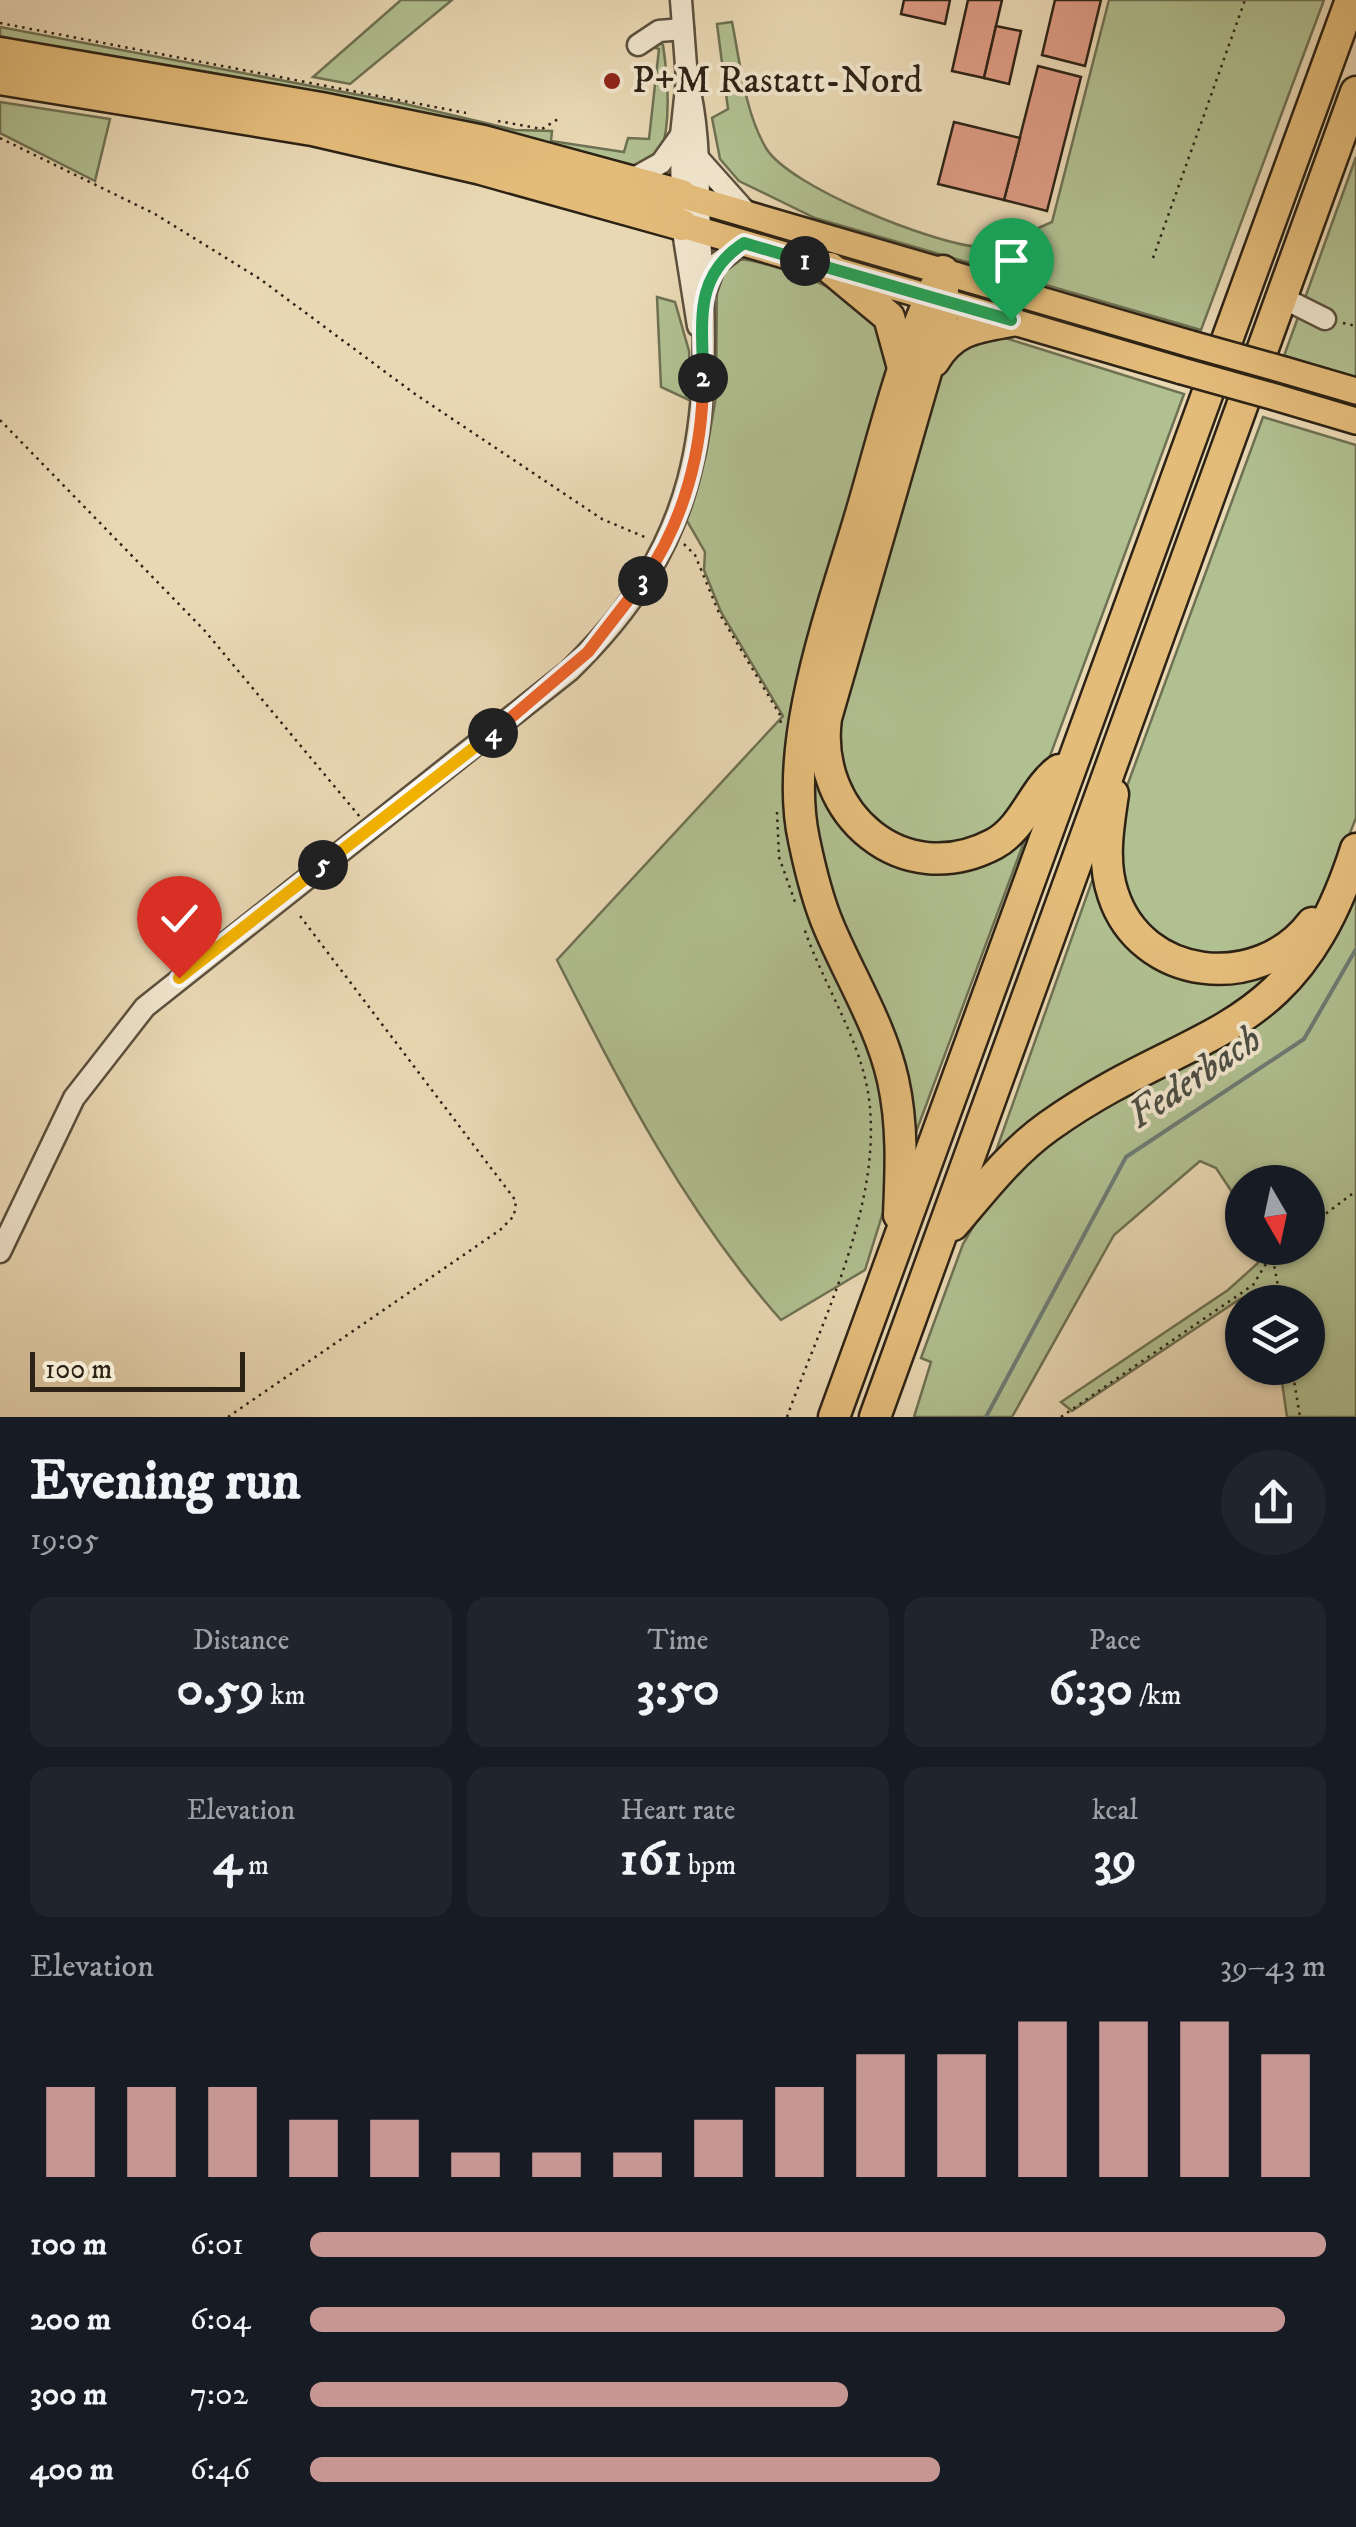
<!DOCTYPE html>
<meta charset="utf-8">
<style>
:root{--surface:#171b24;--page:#20242c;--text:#f1f3f6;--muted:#9ea1a6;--accent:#c59692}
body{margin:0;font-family:"IM FELL DW Pica",serif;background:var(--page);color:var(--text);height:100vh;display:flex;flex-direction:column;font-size:38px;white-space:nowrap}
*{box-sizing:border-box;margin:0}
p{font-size:32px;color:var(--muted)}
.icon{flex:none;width:55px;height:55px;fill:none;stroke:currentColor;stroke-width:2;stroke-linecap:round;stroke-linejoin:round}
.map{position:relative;height:1417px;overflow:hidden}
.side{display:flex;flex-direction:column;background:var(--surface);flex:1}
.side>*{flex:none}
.needle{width:65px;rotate:171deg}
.buttons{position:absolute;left:1225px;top:1165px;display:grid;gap:20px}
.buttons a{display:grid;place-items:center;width:100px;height:100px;border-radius:50%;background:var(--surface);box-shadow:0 2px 8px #0004;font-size:50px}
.scale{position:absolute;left:30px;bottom:25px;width:215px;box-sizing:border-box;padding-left:10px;border:5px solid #2c2215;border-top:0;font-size:28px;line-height:35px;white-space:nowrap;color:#2c2215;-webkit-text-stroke:8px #f1e6ce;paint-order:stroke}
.pin{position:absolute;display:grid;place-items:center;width:85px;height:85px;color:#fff;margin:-102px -42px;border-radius:50% 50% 50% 0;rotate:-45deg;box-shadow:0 0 10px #0007}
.pin .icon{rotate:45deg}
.km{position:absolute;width:50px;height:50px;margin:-25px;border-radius:50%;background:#222;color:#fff;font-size:28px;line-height:50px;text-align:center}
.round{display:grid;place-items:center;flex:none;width:105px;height:105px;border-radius:52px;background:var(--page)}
.head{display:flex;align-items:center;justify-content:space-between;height:170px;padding:0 30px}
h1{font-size:55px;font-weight:700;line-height:75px}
.stats{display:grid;grid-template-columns:repeat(3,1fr);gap:15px;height:170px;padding:10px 30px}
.stats div{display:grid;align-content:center;border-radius:20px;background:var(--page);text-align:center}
.stats b{font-size:50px;font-weight:700}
.stats small{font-size:28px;font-weight:400}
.stats p{font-size:28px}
.chart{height:280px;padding:20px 30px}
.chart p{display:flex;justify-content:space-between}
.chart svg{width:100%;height:180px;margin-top:10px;stroke:var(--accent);stroke-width:6}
ul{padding:0 30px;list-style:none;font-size:32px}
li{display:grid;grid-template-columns:160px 120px 1fr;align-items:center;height:75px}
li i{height:25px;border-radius:12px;background:var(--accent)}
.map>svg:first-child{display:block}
.green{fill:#b1c091;stroke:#6e7153;stroke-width:2.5}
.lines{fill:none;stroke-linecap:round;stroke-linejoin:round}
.stream{stroke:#6e7c76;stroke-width:4}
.building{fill:#de9b84;stroke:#2c2215;stroke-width:2.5}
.minor-casing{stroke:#5b503d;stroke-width:25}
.major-casing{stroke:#2c2215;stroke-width:30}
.highway-casing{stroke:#2c2215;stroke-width:35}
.path{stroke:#2c2215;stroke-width:2.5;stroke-dasharray:2.5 5;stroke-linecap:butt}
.minor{stroke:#f1e6ce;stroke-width:20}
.major{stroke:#e4bc7a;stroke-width:25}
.highway{stroke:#e4bc7a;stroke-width:30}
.major-bridge-casing{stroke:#2c2215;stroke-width:30;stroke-linecap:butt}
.major-bridge{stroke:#e4bc7a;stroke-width:25}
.split-1-casing{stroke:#fff;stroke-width:20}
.split-2-casing{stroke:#fff;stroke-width:20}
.split-3-casing{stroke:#fff;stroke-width:20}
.split-4-casing{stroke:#fff;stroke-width:20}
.split-5-casing{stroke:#fff;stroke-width:20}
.split-6-casing{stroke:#fff;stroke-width:20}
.split-1{stroke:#22a559;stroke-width:12}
.split-2{stroke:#22a559;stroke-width:12}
.split-3{stroke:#f0652b;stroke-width:12}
.split-4{stroke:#f0652b;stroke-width:12}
.split-5{stroke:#f5b400;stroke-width:12}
.split-6{stroke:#f5b400;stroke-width:12}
.poi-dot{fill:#8f2418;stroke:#f1e6ce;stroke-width:4}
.labels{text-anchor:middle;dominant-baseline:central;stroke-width:8;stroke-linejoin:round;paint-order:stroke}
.poi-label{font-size:38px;fill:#2c2215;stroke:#f1e6ce;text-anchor:start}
.water-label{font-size:40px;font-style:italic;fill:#4d4f45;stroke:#f1e6ce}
</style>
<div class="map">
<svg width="1356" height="1417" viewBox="0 0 1356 1417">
<rect width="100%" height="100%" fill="#e9d8b4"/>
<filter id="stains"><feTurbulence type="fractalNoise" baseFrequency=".002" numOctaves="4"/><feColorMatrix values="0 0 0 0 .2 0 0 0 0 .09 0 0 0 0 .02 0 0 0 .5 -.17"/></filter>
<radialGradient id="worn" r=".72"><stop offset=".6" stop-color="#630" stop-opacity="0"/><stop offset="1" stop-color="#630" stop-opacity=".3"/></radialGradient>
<g class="green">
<path d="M401 0H452L350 84 313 77Z"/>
<path d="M1109 0H1324L1201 330 815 218 739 181 720 159 712 118 728 109 717 24 732 22C740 62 745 113 766 148 789 187 934 244 979 247 1000 249 1032 230 1052 222Z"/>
<path d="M0 27 401 103 515 130 552 131 551 141 624 152 628 138 649 139 659 49 650 46 656 41 663 45C668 79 672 122 660 155L634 168 71 54 0 36Z"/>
<path d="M0 102 110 119 95 181 0 133Z"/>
<path d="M1356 157V377L1284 356Z"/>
<path d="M737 259C769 260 861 294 877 322 884 332 886 348 890 359L792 777 891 1104 885 1206 865 1270 781 1320C686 1213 621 1086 557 960L783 716 721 612 704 570 705 552 686 519 706 455 716 397 717 275Z"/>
<path d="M657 297 675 302 689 351 691 401 661 387Z"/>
<path d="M1002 337 1184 394 1040 783 991 838 932 852 861 818 831 744 926 401 951 349Z"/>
<path d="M1263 417 1356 445V818L1322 903 1294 937 1213 964 1169 949 1119 891 1116 816Z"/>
<path d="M813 767C829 819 859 839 904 867L1028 831 909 1151 812 838Z"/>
<path d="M1101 879 1131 940 1285 971 1003 1155 996 1151 1092 881Z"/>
<path d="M1356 880V1417H1287L1280 1368H1308V1302H1271L1269 1291 1240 1299 1072 1411 1061 1402 1228 1290 1258 1263 1256 1248H1308V1182H1242V1207L1216 1168 1200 1161 1114 1235 1012 1417H914L931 1362 921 1358 963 1244 993 1193 1068 1126 1226 1040Z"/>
</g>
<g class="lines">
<path class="stream" d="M986 1417 1126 1157 1304 1039 1356 949"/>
</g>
<g class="building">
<path d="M904 0H950L945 24 901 14Z"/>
<path d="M968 0H1002L984 78 952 71Z"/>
<path d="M1055 0H1101L1085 66 1042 55Z"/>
<path d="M996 26 1021 31 1009 84 984 78Z"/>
<path d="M1038 66 1081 77 1047 211 1004 200Z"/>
<path d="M954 122 1020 138 1004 200 938 184Z"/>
</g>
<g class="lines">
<defs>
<g id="minor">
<path d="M681 0 687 79 681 135 682 225 698 326"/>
<path d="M638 45 659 31 683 29"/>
<path d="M698 158 748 214"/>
<path d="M629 181 661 163 681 135"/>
<path d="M706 290 715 265 744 243"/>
<path d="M1281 297 1325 319"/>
<path d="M0 1252 74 1098 145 1007 569 671C701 543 711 428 701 253 697 195 702 136 687 79"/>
</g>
<g id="major">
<path d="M681 195 1191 344"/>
<path d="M682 225 1182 371"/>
<path d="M1284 370 1356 391"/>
<path d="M1275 397 1356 421"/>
</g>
<g id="highway">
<path d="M0 53 321 108 483 141 681 195"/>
<path d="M0 79 312 130 481 169 682 225"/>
<path d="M830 268 889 317 902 364"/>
<path d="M943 280V313L826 718C813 814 903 892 994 844 1025 827 1033 789 1059 770"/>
<path d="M934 361C953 329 977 327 1011 321"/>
<path d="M1113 794C1108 827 1102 862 1113 894 1141 981 1258 994 1312 923"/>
<path d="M899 1215C901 1170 903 1125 893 1080 881 1026 850 977 829 927 817 899 810 869 804 840 782 739 835 604 863 507 886 428 905 345 943 271"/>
<path d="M953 1225C983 1190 1011 1153 1049 1126 1192 1024 1293 1046 1356 849"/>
<path d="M834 1417 1351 0"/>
<path d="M875 1417 1356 92"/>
</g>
</defs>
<use href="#minor" class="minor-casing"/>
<use href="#major" class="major-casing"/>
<use href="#highway" class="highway-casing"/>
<g class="path">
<path d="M0 23 466 113"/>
<path d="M498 121 542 129 558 119"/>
<path d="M0 138 155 214 260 279 415 394 602 519 647 538"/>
<path d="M1153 258 1245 0"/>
<path d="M1343 323 1356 326"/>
<path d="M0 420 205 631 360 817"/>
<path d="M684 544 695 555 719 613 780 715 781 725"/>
<path d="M777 812 779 857 795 902"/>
<path d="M1308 1227 1356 1191"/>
<path d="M1280 1248 1272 1254 1281 1302"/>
<path d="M1292 1368 1300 1417"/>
<path d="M228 1417 500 1230 514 1216 516 1201 297 912"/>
<path d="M787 1417C821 1322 879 1212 870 1108 865 1045 824 987 804 928"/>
<path d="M1061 1417 1253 1285 1272 1254"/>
</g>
<use href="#minor" class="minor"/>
<use href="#major" class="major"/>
<use href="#highway" class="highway"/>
<defs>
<g id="major-bridge">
<path d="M1191 344 1284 370"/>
<path d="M1182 371 1275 397"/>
</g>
</defs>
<use href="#major-bridge" class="major-bridge-casing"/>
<use href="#major-bridge" class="major-bridge"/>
</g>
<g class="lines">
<defs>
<path id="split-1" d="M805 261 1011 320"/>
<path id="split-2" d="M703 378C703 323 692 277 744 243L805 261"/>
<path id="split-3" d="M643 581C684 522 703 450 703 378"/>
<path id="split-4" d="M493 733 588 652 643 581"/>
<path id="split-5" d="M323 865 493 733"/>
<path id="split-6" d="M179 978 323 865"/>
</defs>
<use href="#split-1" class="split-1-casing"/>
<use href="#split-2" class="split-2-casing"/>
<use href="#split-3" class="split-3-casing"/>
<use href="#split-4" class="split-4-casing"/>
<use href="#split-5" class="split-5-casing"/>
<use href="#split-6" class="split-6-casing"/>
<use href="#split-1" class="split-1"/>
<use href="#split-2" class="split-2"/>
<use href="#split-3" class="split-3"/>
<use href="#split-4" class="split-4"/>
<use href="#split-5" class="split-5"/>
<use href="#split-6" class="split-6"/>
</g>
<circle class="poi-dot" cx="612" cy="81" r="10"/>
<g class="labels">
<g class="poi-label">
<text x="632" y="81">P+M Rastatt-Nord</text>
</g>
<g class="water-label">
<text transform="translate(1195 1078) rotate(-34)">Federbach</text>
</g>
</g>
<rect width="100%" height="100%" filter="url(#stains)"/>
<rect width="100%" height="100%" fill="url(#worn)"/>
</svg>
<div class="buttons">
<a><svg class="needle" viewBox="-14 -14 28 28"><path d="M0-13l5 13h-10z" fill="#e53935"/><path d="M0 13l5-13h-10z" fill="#9ea1a6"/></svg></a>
<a><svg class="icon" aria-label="layers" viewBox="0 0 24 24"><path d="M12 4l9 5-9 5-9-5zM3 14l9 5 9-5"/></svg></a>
</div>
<div class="scale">100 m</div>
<div class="pin" style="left:1011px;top:320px;background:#1e9e55"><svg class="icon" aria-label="arrive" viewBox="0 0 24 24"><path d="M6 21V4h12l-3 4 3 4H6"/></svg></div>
<div class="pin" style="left:179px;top:978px;background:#d93025"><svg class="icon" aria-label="check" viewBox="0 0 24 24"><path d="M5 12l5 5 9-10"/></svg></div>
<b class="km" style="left:805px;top:261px">1</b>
<b class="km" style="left:703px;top:378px">2</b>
<b class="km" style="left:643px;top:581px">3</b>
<b class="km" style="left:493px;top:733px">4</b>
<b class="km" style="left:323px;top:865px">5</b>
</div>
<section class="side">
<div class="head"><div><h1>Evening run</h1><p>19:05</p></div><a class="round"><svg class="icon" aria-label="share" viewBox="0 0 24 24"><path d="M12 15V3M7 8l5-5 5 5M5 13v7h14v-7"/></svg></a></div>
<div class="stats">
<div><p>Distance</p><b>0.59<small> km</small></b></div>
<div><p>Time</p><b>3:50</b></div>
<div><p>Pace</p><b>6:30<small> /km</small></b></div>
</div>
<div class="stats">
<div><p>Elevation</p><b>4<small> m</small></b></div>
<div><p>Heart rate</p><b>161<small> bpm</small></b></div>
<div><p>kcal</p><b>39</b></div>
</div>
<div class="chart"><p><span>Elevation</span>39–43 m</p>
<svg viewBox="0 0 160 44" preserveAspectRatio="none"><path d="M5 44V22M15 44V22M25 44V22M35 44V30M45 44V30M55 44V38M65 44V38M75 44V38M85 44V30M95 44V22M105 44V14M115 44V14M125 44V6M135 44V6M145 44V6M155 44V14"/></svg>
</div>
<ul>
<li><b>100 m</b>6:01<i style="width:100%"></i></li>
<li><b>200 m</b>6:04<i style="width:96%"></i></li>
<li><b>300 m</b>7:02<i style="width:53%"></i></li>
<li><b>400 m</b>6:46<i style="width:62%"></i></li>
</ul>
</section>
